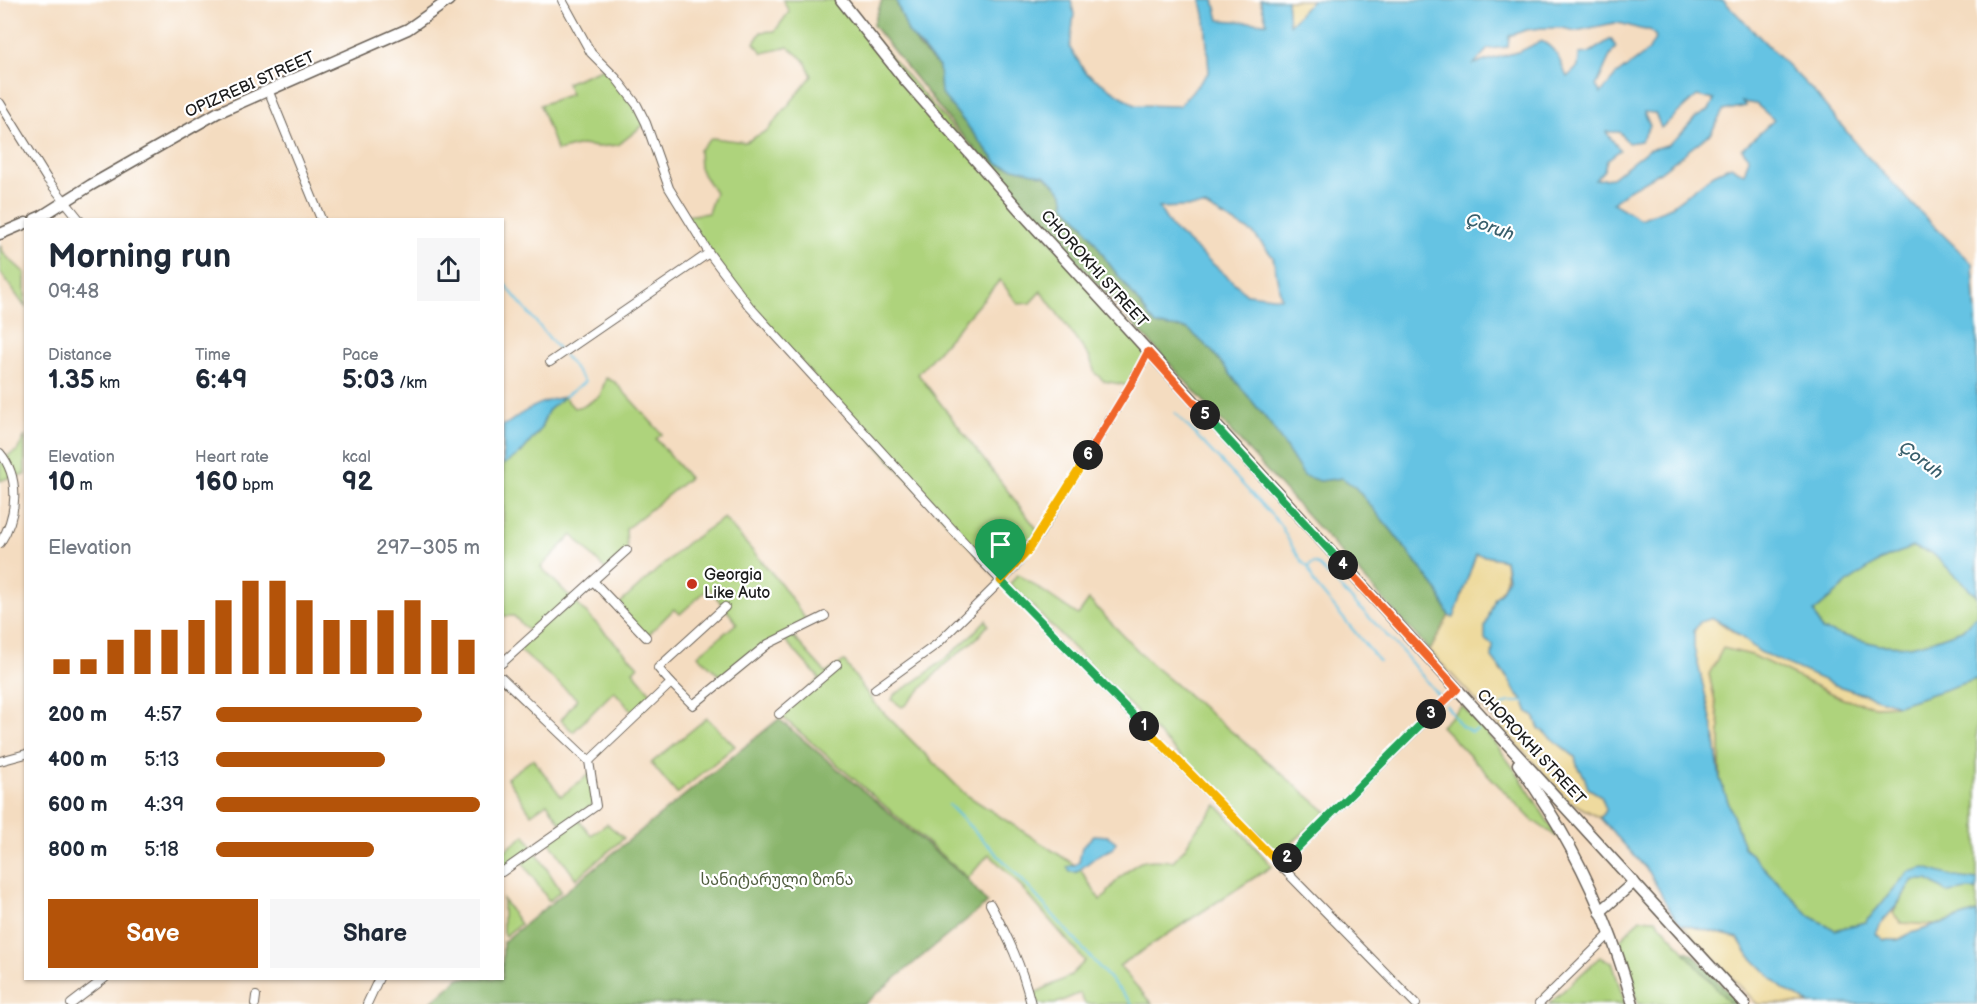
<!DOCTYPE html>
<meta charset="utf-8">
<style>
:root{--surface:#fff;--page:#f6f6f7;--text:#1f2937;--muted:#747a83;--accent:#b45309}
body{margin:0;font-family:"Balsamiq Sans","Noto Sans Georgian",sans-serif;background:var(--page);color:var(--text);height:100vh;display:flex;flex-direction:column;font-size:22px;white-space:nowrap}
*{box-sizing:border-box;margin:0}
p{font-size:20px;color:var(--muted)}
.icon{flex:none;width:33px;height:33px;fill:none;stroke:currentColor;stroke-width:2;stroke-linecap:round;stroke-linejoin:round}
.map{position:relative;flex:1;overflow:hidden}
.panel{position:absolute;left:24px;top:218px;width:480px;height:762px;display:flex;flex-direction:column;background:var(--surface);border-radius:0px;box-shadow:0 2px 4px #0004}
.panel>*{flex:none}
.pin{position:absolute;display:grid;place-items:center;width:51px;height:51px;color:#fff;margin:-62px -26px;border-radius:50% 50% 50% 0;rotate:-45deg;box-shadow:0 0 6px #0007}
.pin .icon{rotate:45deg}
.km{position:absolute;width:30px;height:30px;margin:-15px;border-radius:50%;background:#222;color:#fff;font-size:16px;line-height:30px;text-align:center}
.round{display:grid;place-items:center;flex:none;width:63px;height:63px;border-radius:0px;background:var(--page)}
.headline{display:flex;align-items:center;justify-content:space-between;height:102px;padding:0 24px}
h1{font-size:33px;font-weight:800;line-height:45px}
.metrics{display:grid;grid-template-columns:repeat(3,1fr);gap:9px;height:102px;padding:6px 24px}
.metrics div{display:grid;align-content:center}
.metrics b{font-size:26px;font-weight:800}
.metrics small{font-size:16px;font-weight:400}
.metrics p{font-size:16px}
.chart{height:168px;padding:12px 24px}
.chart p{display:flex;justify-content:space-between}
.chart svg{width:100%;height:108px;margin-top:6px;stroke:var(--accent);stroke-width:6}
.action{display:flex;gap:12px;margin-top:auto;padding:12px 24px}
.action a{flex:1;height:69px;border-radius:0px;background:var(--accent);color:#fff;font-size:24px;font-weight:800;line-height:69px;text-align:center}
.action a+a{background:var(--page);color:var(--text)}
ul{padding:0 24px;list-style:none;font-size:20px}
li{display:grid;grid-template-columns:96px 72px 1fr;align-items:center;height:45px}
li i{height:15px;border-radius:8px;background:var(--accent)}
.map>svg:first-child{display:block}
.green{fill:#aed37c;stroke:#65784c;stroke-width:1.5}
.forest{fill:#8ab56c;stroke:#536844;stroke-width:1.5}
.sand{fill:#eeda9e;stroke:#857b5d;stroke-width:1.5}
.water{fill:#65c3e3;stroke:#407080;stroke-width:1.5;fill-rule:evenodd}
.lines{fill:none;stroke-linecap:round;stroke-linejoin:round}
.stream{stroke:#65c3e3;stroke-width:2}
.minor-casing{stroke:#685f55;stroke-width:10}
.tertiary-casing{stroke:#685f55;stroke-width:13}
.minor{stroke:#fff;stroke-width:8}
.tertiary{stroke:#fff;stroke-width:10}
.split-1-casing{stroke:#fff;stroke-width:12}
.split-2-casing{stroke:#fff;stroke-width:12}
.split-3-casing{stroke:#fff;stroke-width:12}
.split-4-casing{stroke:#fff;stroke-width:12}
.split-5-casing{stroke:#fff;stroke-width:12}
.split-6-casing{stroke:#fff;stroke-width:12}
.split-7-casing{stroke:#fff;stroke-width:12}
.split-1{stroke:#22a559;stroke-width:8}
.split-2{stroke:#f5b400;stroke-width:8}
.split-3{stroke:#22a559;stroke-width:8}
.split-4{stroke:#f0652b;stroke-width:8}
.split-5{stroke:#22a559;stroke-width:8}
.split-6{stroke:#f0652b;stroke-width:8}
.split-7{stroke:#f5b400;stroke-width:8}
.poi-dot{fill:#c8321e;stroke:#fff;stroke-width:2}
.labels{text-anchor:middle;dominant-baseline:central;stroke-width:4.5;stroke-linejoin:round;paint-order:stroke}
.street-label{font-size:16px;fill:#1c1c1c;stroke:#fff}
.poi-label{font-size:16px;fill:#1c1c1c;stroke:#fff;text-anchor:start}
.park-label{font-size:16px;fill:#4f5c3e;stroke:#fff}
.water-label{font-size:18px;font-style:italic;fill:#395f6c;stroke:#fff}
</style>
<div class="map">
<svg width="1977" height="1004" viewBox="0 0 1977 1004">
<rect width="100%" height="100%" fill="#fff"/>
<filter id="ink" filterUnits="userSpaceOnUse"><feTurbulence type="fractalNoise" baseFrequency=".0167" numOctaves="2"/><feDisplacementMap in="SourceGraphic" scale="12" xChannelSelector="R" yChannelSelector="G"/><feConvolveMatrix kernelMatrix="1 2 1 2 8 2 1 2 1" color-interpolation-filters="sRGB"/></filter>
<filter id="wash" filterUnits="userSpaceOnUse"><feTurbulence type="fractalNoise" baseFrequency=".008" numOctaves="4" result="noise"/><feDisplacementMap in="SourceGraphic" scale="24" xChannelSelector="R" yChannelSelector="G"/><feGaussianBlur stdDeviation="1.35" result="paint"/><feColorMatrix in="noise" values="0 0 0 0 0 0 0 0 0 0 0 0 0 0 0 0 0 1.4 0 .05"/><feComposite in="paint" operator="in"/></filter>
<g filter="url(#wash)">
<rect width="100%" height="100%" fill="#f4dcc0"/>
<g class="green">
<path d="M783 0H841L1148 352 1130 386 1104 381 1095 373 1090 358 1041 291 1030 303 1018 304 1000 280 918 374 1040 533 1001 581 749 306 685 216 708 213 715 192 700 170 699 150 712 138 746 142 768 130 812 76 805 61 788 47 763 53 754 43 761 32 775 31 789 12Z"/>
<path d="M604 68 646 123 618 145 598 147 581 145 557 151 540 105 571 94 566 83Z"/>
<path d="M0 245 5 255 25 273V307L0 272Z"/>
<path d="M606 378 615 382 662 434 656 439 689 478 626 529 627 550 606 570 572 535 541 567 638 666 633 671 655 698 636 716 614 691 573 732 561 720 577 699 518 649 532 635 514 616H503V465L521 453 540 430 548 411 564 397 574 408 584 406 600 396Z"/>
<path d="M25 436V475L13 476 0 481V460L17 451Z"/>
<path d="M724 518 782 585 806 620 808 624 790 633 826 673 844 661 874 703 965 794 1075 865 1077 872 1080 869 1100 900 1107 895C1109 886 1134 863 1144 861 1153 859 1164 861 1173 861L1185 848 1195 831 1217 805 1272 866 1119 966 1152 1004H1085L1080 993 1055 1004H1031L1029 996 1070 976 1085 961 1015 880 989 854 968 878 779 714 820 679 782 637 724 680 698 655 737 623 709 588 680 614 674 609 646 637 617 606 687 543Z"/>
<path d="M1912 547 1932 553 1977 596V615L1962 630 1928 642 1910 646 1879 645 1822 630 1814 612 1850 581 1881 560Z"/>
<path d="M1018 574 1078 615 1089 600 1149 662 1327 812 1278 855 1010 584Z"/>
<path d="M986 620 988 625 977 638 944 665 906 705 902 707 892 700 894 695C927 675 960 648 986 620Z"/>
<path d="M1723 648 1752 655 1843 699 1875 706 1898 705 1977 679V880L1908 872 1866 922 1835 930 1810 916 1744 847 1720 779V726L1709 674Z"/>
<path d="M1462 706C1501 745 1529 790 1557 837L1532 820 1441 726Z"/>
<path d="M707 718 735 746 677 794 651 763Z"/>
<path d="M533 759 561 796 591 773 594 804 562 825 547 803 531 814 507 778Z"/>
<path d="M579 820 591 835 607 824 624 838 576 879 549 841Z"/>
<path d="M525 835 561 891 549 901 521 860 503 872V852Z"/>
<path d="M1913 880H1928L1948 893 1967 890H1977V912L1935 925 1902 924 1893 913Z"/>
<path d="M503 899 520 924 505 936 503 932Z"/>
<path d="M1640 919H1656L1731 1004H1638L1620 940Z"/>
<path d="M1600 957 1612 962 1625 1004H1549Z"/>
</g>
<g class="forest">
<path d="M882 0H896L899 10 918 46 939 67 941 93 998 164 1046 176 1063 193 1065 205 1087 229 1107 261 1156 325 1188 329 1211 350 1272 426 1304 475 1320 481 1342 478 1355 487 1392 531 1438 591 1449 616 1430 651 954 126 873 25Z"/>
<path d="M779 719 967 879 987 903 864 1004H429L459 978H502L503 942Z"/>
<path d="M1687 951 1696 957 1739 1004H1731L1685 953Z"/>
</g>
<g class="sand">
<path d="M1287 0H1312L1289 26Z"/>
<path d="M1476 554 1505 560C1507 576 1508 586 1495 598L1493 645 1500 670 1509 680 1516 693 1524 702 1528 712 1535 718 1539 728 1575 757 1577 765 1584 776 1588 788 1601 796 1606 809 1600 818 1569 801 1430 651 1449 616 1454 617Z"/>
<path d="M1713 618 1741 637 1835 685 1898 705 1875 706 1843 699 1752 655 1723 648 1709 674 1720 726V779L1713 727 1694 648V631L1700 622Z"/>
<path d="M1897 905 1893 913 1901 923 1934 925 1898 940H1884L1876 934 1881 923Z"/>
<path d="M1681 924 1738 938 1747 953 1782 988 1810 1004H1757Z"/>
</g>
<g class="water">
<path d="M896 0H1071L1074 14 1070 48 1086 73 1135 105 1179 106 1209 72 1205 19 1201 0H1214L1219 20 1267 23 1260 0H1287L1289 25 1312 0H1723L1814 92 1865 154 1927 219 1973 264 1977 336V596L1932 553 1912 547 1881 560 1850 581 1814 612 1822 630 1879 645 1910 646 1928 642 1962 630 1977 615V679L1898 705 1835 685 1760 652 1726 625 1713 618 1700 622 1694 631V648L1713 727 1720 779 1744 847 1810 916 1835 930 1866 922 1908 872 1925 868 1955 877 1977 880V890H1967L1948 893 1928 880H1913L1897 905 1881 923 1876 934 1884 940H1898L1909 934 1977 912V1004H1810L1782 988 1747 953 1738 938 1681 924 1671 912 1649 872 1600 818 1606 809 1601 796 1588 788 1584 776 1577 765 1575 757 1539 728 1535 718 1528 712 1524 702 1516 693 1509 680 1492 658 1493 645 1485 640V627L1495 598 1502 591 1508 578 1505 560 1476 554 1454 618 1449 616 1438 591 1392 531 1355 487 1342 478 1320 481 1304 476 1272 426 1211 350 1188 329 1156 325 1107 261 1084 225 1065 205 1063 193 1046 176 998 164 941 93 939 67 908 32ZM1614 23C1629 23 1634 30 1650 30L1656 37 1648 51 1615 76 1601 93 1596 86C1605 71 1605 61 1616 47L1611 39 1589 53 1579 54 1578 67 1567 77C1560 62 1558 49 1541 41L1521 51 1474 64 1488 49 1508 47 1509 36 1526 30 1542 28H1562L1576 31ZM1697 96 1714 100 1709 110 1695 118 1680 135 1667 145 1648 150 1612 178 1595 180 1604 170 1607 160 1620 150 1606 132H1620L1628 143 1641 141 1650 126 1644 112 1655 113 1661 128ZM1742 102 1756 104 1774 120 1742 149 1749 158 1744 174 1731 166 1714 174 1669 208 1640 219 1613 203 1627 191 1660 172 1711 133 1723 111 1746 106ZM1205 206 1253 233 1273 257 1281 298 1247 294 1171 227 1159 208Z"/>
<path d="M564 397 548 411 540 430 521 453 503 465V425C510 423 513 419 519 415 533 406 548 399 564 397Z"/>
<path d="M1094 835 1108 836 1116 842 1112 849 1097 856 1077 872H1070L1067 867 1075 865 1079 862 1082 847Z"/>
</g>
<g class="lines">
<g class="stream">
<path d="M502 281 560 351"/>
<path d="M564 355 585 382 564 397"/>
<path d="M1175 413 1279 523C1286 534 1298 561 1307 566"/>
<path d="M1379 661 1314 583 1308 567 1313 563 1318 565 1400 649 1442 700"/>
<path d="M1446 705 1461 726 1471 732 1477 730"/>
<path d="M1501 706 1509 702H1524"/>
<path d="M949 805 1022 880 1132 1004"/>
</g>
</g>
</g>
<g filter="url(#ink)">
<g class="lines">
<defs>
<g id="minor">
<path d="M562 0 591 53 616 78 637 105 646 123 669 188 709 253 749 306 973 552 1416 1004"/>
<path d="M269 92 321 219"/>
<path d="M0 103 47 179 79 219"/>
<path d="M550 362 709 253"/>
<path d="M0 453C21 478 17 517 0 543"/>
<path d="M593 581 646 637"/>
<path d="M502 663 627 550"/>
<path d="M502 678 589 761 596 806 502 872"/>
<path d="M671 683 693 705 768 644 825 616"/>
<path d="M875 689 937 644 1014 568 1040 533 1130 386 1148 352"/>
<path d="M779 714 837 665"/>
<path d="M0 761 26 754"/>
<path d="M589 761 671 683 658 668 725 607"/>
<path d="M1280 865 1457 689"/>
<path d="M990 904C1008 937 1022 966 1031 1004"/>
<path d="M71 1004 105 978"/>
<path d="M255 1004 256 996"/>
<path d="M367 1004 379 978"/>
<path d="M1539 1004 1610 934"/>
</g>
<g id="tertiary">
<path d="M841 0 904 79 1023 214 1745 1004"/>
<path d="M35 219 42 216 91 185 217 113 408 29 449 0"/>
<path d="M0 234 26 223"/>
<path d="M1518 764C1555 815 1587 874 1610 934 1619 957 1626 981 1633 1004"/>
<path d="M1600 912 1634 882"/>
</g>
</defs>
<use href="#minor" class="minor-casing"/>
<use href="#tertiary" class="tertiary-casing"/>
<use href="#minor" class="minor"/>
<use href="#tertiary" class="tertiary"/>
</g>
</g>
<g class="lines" filter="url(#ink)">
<defs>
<path id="split-1" d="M1001 581 1144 726"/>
<path id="split-2" d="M1144 726 1280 865 1287 858"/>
<path id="split-3" d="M1287 858 1431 714"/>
<path id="split-4" d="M1343 565 1457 689 1431 714"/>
<path id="split-5" d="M1205 415 1343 565"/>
<path id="split-6" d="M1088 455 1130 386 1148 352 1205 415"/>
<path id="split-7" d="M1001 581 1027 552 1088 455"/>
</defs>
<use href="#split-1" class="split-1-casing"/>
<use href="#split-2" class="split-2-casing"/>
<use href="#split-3" class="split-3-casing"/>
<use href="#split-4" class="split-4-casing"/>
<use href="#split-5" class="split-5-casing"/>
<use href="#split-6" class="split-6-casing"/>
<use href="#split-7" class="split-7-casing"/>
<use href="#split-1" class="split-1"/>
<use href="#split-2" class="split-2"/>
<use href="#split-3" class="split-3"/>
<use href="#split-4" class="split-4"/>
<use href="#split-5" class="split-5"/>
<use href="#split-6" class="split-6"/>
<use href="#split-7" class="split-7"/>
</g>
<circle class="poi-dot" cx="692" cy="584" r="6"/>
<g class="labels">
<g class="street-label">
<text transform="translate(250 85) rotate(-24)">OPIZREBI STREET</text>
<text transform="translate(1094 269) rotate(48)">CHOROKHI STREET</text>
<text transform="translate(1531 747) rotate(47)">CHOROKHI STREET</text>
</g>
<g class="poi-label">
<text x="704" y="575">Georgia<tspan x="704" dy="18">Like Auto</tspan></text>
</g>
<g class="park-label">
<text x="777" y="880">სანიტარული ზონა</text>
</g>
<g class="water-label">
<text transform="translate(1490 227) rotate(20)">Çoruh</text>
<text transform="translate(1921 460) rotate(37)">Çoruh</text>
</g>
</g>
</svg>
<div class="pin" style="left:1001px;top:581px;background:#1e9e55"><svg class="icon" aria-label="arrive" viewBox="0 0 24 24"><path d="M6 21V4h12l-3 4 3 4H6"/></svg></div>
<b class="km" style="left:1144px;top:726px">1</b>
<b class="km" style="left:1287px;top:858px">2</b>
<b class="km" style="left:1431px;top:714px">3</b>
<b class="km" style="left:1343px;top:565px">4</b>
<b class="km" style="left:1205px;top:415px">5</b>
<b class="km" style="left:1088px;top:455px">6</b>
<section class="panel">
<div class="headline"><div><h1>Morning run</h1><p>09:48</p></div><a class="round"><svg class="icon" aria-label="share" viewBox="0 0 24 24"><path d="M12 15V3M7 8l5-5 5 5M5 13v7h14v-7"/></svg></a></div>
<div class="metrics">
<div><p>Distance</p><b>1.35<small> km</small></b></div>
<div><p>Time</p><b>6:49</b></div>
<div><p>Pace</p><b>5:03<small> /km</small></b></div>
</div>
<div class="metrics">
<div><p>Elevation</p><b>10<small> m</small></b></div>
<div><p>Heart rate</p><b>160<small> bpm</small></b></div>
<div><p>kcal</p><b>92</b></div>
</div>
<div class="chart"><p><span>Elevation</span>297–305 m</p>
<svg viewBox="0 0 160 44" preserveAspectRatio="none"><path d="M5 44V38M15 44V38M25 44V30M35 44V26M45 44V26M55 44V22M65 44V14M75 44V6M85 44V6M95 44V14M105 44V22M115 44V22M125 44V18M135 44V14M145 44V22M155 44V30"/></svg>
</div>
<ul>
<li><b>200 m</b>4:57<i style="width:78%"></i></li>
<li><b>400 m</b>5:13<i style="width:64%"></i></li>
<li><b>600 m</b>4:39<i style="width:100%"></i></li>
<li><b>800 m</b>5:18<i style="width:60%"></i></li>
</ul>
<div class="action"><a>Save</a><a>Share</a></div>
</section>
</div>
